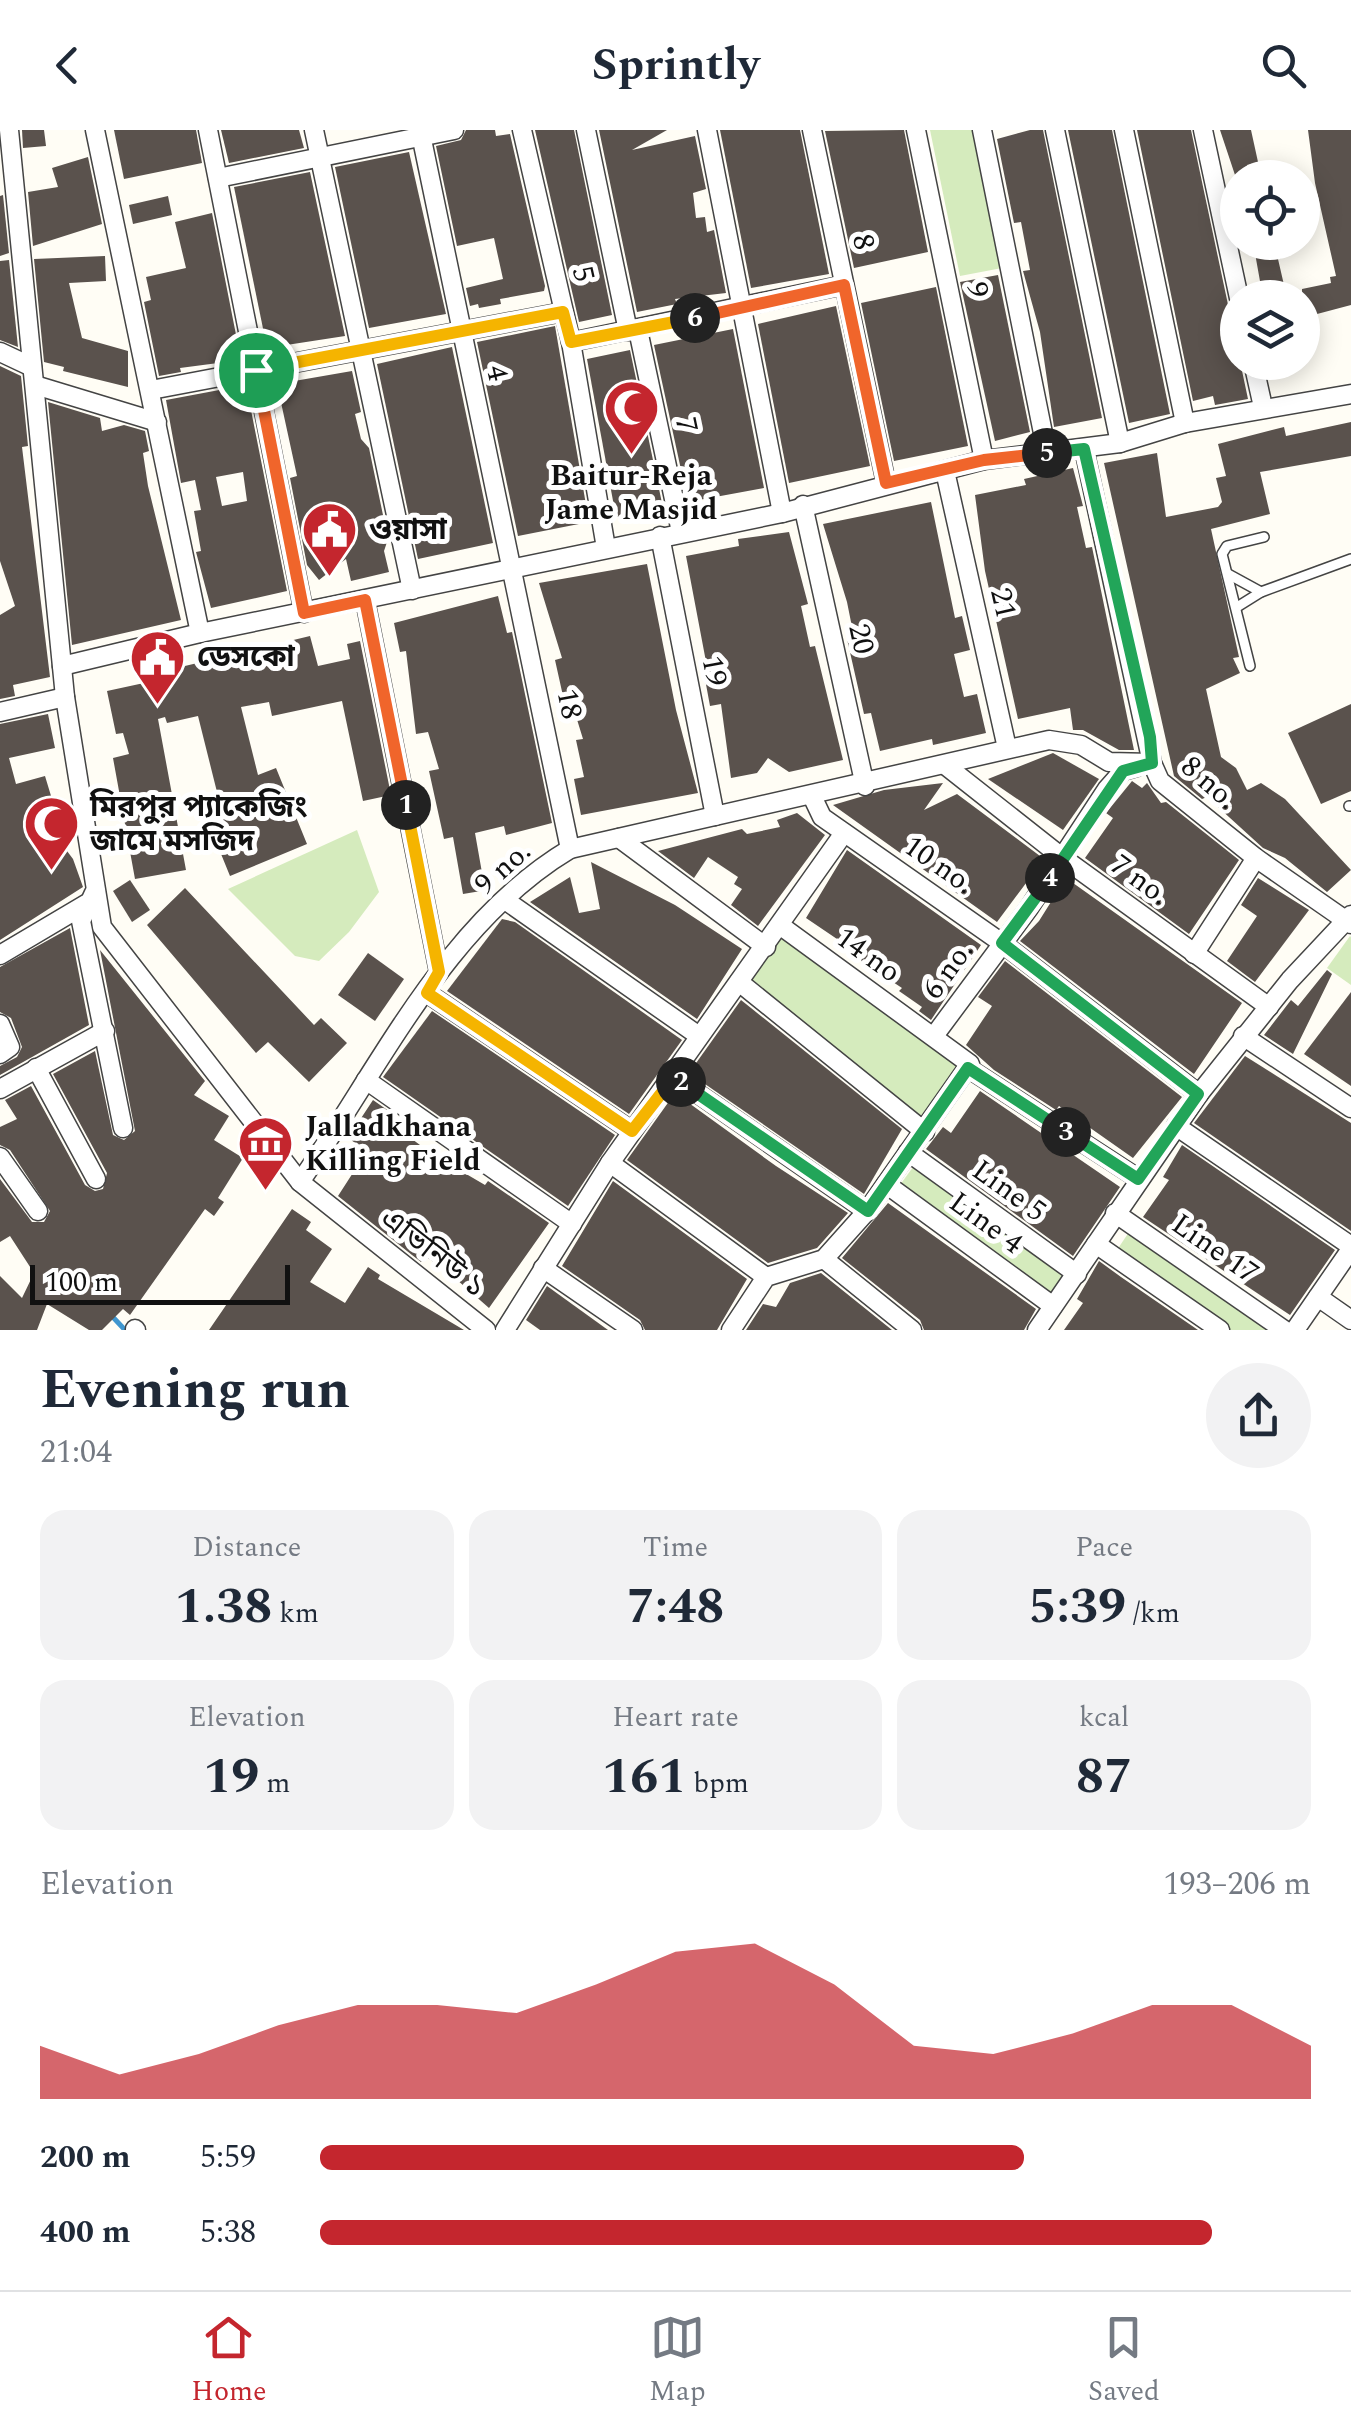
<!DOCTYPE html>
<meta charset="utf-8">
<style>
:root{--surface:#fff;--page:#f2f2f3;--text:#1f2937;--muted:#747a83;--line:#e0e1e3;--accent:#c4262e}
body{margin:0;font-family:Spectral,"Noto Sans Bengali",serif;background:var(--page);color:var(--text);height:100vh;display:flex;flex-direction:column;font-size:38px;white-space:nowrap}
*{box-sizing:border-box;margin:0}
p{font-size:32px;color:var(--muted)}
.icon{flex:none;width:55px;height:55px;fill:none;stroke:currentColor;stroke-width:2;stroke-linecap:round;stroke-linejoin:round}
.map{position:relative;height:1200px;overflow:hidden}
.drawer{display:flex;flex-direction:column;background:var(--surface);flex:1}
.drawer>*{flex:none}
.tools{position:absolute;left:1220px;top:30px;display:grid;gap:20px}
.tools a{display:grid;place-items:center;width:100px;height:100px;border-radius:50%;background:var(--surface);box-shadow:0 5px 25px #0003;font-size:50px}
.scale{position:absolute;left:30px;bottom:25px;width:260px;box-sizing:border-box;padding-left:10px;border:5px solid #111;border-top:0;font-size:28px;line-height:35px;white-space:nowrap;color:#111;-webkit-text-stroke:8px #fff;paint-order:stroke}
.pin{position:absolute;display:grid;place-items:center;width:85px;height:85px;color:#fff;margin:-42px;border:5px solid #fff;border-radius:50%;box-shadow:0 2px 10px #0007}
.km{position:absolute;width:50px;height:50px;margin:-25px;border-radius:50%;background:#222;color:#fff;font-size:28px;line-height:50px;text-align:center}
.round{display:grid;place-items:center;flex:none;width:105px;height:105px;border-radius:52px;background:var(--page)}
.headline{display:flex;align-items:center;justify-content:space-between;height:170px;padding:0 40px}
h1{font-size:55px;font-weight:700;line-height:75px}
.figures{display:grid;grid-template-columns:repeat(3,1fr);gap:15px;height:170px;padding:10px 40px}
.figures div{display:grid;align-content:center;border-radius:25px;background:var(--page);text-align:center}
.figures b{font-size:50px;font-weight:700}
.figures small{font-size:28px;font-weight:400}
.figures p{font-size:28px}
.chart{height:280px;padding:20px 40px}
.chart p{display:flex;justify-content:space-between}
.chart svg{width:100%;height:180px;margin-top:10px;fill:var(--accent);opacity:.7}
ul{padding:0 40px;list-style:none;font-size:32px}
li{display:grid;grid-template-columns:160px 120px 1fr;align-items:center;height:75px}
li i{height:25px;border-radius:12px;background:var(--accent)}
header{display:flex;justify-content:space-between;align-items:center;height:130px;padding:0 40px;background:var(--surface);font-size:45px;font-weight:700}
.menu{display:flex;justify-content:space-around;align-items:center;height:140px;border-top:2px solid var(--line);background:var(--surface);font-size:28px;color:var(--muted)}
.menu a{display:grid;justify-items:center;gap:5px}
.menu .on{color:var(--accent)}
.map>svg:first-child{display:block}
.green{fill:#d5ebbd}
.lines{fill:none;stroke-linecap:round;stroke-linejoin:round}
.stream{stroke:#3f96cf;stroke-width:5}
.building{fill:#5a524d;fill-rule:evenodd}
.lane-casing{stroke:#444;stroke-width:12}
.street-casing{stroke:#444;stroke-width:21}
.lane{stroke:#fff;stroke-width:9}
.street{stroke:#fff;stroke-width:18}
.split-1-casing{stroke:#fff;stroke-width:20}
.split-2-casing{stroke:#fff;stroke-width:20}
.split-3-casing{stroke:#fff;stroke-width:20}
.split-4-casing{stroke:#fff;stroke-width:20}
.split-5-casing{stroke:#fff;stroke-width:20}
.split-6-casing{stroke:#fff;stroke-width:20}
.split-7-casing{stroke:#fff;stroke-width:20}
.split-1{stroke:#f0652b;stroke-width:12}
.split-2{stroke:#f5b400;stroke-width:12}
.split-3{stroke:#22a559;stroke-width:12}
.split-4{stroke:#22a559;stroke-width:12}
.split-5{stroke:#22a559;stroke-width:12}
.split-6{stroke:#f0652b;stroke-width:12}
.split-7{stroke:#f5b400;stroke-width:12}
.labels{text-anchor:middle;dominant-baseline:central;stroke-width:10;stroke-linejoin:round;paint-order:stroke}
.street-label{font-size:30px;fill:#111;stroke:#fff}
.poi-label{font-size:30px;font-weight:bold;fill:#111;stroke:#fff;text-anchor:start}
</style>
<header><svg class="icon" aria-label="back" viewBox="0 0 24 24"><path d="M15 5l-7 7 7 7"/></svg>Sprintly<svg class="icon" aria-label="search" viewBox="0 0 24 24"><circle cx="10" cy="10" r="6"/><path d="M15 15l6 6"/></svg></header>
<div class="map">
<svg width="1351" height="1200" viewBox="0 0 1351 1200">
<rect width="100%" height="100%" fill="#fffdf5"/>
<g class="green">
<path d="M930 0H974L1002 138 960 146Z"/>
<path d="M357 700 379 762 349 802 319 831 295 826 228 759Z"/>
<path d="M771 797 962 935 924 996 737 845Z"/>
<path d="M1350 806 1351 807V855L1327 838Z"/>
<path d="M916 1033 1067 1143 1048 1169 897 1059Z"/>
<path d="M1131 1099 1279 1200H1228L1115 1123Z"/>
</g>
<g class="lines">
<path class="stream" d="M110 1184 125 1200"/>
</g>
<g class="building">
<path d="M22 0H44L46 16 23 18Z"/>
<path d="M114 0H196L202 33 124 49Z"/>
<path d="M221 0H299L304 18 229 33Z"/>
<path d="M466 0H495L496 6 510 4 545 156 544 161 500 169 501 174 479 178 478 174 470 176 466 158 503 149 494 108 457 116 436 16 461 10Z"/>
<path d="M535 0H574L612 185 579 192Z"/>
<path d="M599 0H667L632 20 695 6 706 59 693 63 696 88 705 87 707 102 714 100 726 163 675 169 677 174 637 182Z"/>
<path d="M720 0H800L829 144 751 158Z"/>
<path d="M904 0 928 122 854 138 825 1Z"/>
<path d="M1030 0H1043L1102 288 1054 297 1040 202 1023 141 1030 140 1021 92 1014 93 997 9Z"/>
<path d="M1068 0H1112L1170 284 1129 293Z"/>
<path d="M1137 0H1191L1248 269 1215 275 1213 266 1193 271Z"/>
<path d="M1220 0H1251L1258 32 1247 35 1250 48H1236Z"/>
<path d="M1308 0H1351V175L1302 188V159L1331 153 1330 147 1336 146 1315 53Z"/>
<path d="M409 22 446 184 369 198 335 37Z"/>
<path d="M88 27 102 94 33 116 28 62 58 57 52 38Z"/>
<path d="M310 42 345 206 267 218 234 57Z"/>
<path d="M3 65 9 123 0 126V66Z"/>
<path d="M168 66 172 85 133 94 129 75Z"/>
<path d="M212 83 241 230 180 238 181 242 159 246 144 172 151 170 146 147 186 138 175 92Z"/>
<path d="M1253 112H1282L1285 127 1278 129 1287 168H1263Z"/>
<path d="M105 126 106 151 69 153 82 208 128 221V257L63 241 64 237 44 232 34 129Z"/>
<path d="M9 130 18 217 0 210V131Z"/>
<path d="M998 145 1030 302 995 311 960 152Z"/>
<path d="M936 157 968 316 894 331 861 173Z"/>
<path d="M836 176 870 336 789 353 758 194Z"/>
<path d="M555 196 589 392 518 406 477 212Z"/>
<path d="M733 199 764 358 688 372 654 215Z"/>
<path d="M452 217 493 413 418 429 377 234Z"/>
<path d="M630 220 663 378 616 387 587 229Z"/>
<path d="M0 236 21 246 28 316 22 317 50 547 13 555 15 566 0 569V485L15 476 0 431Z"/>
<path d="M352 241 361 282 355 284 361 309 369 318 388 409 384 421 389 442 351 451 346 429 319 450 307 435 290 348 297 346 277 254Z"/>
<path d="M246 255 287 461 211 478 196 422 201 421 194 381 201 380 195 350 181 353 166 270ZM243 342 247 371 222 376 216 347Z"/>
<path d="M48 272 100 288 102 301 124 295 145 301 149 321 143 323 148 356 181 490 72 515Z"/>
<path d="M1351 292V326L1260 342 1270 384 1211 399 1239 527 1233 528 1240 543 1206 559 1221 627 1236 638 1247 660 1261 653 1285 669 1351 740 1327 762 1285 728 1263 718 1207 667 1202 669 1174 646 1104 333 1157 323 1166 387 1218 377 1222 372 1216 348 1226 346 1218 314 1284 297 1286 306Z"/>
<path d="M1073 338 1083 376 1077 377 1086 418 1092 417 1134 620H1119L1083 600H1073L1070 578 1018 589 985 441 975 365 1026 355 1024 349Z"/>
<path d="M931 372 955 488 962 486 970 520 954 524 964 567 977 564 986 603 933 615 932 609 880 621 871 583 864 584 847 509 854 507 847 472 823 394Z"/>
<path d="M789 402 808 474 801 476 810 517 815 516 843 630 789 642 768 628 757 643 731 648 721 574 710 576 703 538 707 537 686 426 739 416 738 409Z"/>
<path d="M647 434 676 580 698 663 581 685 574 649 584 647 576 610 583 609 575 583 581 563 563 566 555 530 562 528 539 453Z"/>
<path d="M498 466 507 503 512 502 552 693 506 705 504 696 475 703 484 754 481 761 463 764 453 707 444 709 429 641 439 639 428 602 416 604 406 521 400 522 394 493Z"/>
<path d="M310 506 318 536 350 529 347 514 360 511 391 665 363 671 342 571 272 586 269 572 241 577 258 645 276 638 307 714 230 746 199 670 217 662 198 586 167 593 165 587 158 589 186 740 135 749 113 628 129 624 123 603 116 604 107 561 144 553 143 546Z"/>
<path d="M1351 574V661L1321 674 1288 603Z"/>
<path d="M48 584 55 618 9 628 16 654 45 646 61 699 52 701 73 729 83 757 0 810V594Z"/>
<path d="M1053 623 1099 649 1063 700 988 649Z"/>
<path d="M1132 651 1142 658 1147 653 1161 673 1166 672 1239 730 1189 804 1085 728 1113 688 1106 683Z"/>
<path d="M943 653 924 680 957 664 1044 729 997 792 833 675 884 660Z"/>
<path d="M797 683 825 705 758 796 731 775 742 759 734 754 738 747 708 727 694 748 658 721 742 699 747 704 780 697 777 690Z"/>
<path d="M847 720 981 815 931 890 919 881 922 877 899 861 902 858 834 813 837 809 806 788Z"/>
<path d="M591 732 675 775 742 819 697 889 530 772 570 747 579 783 600 779Z"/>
<path d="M1066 748 1242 873 1194 944 1020 811 1039 791Z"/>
<path d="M1258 748 1309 780 1255 852 1227 831 1257 786 1241 775Z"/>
<path d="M130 750 150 780 132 792 113 761Z"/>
<path d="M185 758 314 895 321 888 347 913 309 952 268 912 256 923 147 795Z"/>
<path d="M502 789 515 792 682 910 629 984 447 861Z"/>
<path d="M70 798 89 895 0 945V936L17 927 22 917 11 888 0 882V837Z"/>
<path d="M100 820 205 951 194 965 229 986 214 1010 243 1028 218 1068 224 1072 214 1086 205 1079 130 1185 123 1179 102 1200H89L47 1174 37 1200H0V1146L22 1168 34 1143 10 1106 0 1112V1049L32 1092H44L50 1081 10 1020 0 1015V997L17 989 5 970 31 956 85 1055 95 1061 103 1059 107 1043 53 944 95 921 113 1005 124 1010 135 1001Z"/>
<path d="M368 823 404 849 375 891 338 865Z"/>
<path d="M1005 831 1182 967 1133 1028 1059 976 1056 980 994 940 966 915 992 876 978 867Z"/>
<path d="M1327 840 1332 844 1293 924 1264 905 1291 870 1298 876Z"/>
<path d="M1351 862V956L1304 924Z"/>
<path d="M741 870 902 999 864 1064 689 943Z"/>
<path d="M432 881 615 1005 568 1076 383 947Z"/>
<path d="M1245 926 1351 993V1101L1194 993Z"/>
<path d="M980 961 1120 1057 1073 1126 926 1019 943 997 951 1003Z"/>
<path d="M675 963 776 1036 848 1083 817 1118 768 1133 627 1030Z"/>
<path d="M373 970 393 984 388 991 432 1024 485 1055 488 1051 549 1093 489 1178 448 1142 425 1126 421 1132 412 1125 338 1066 367 1021 348 1008Z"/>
<path d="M1182 1015 1335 1120 1290 1185 1143 1087 1169 1050 1163 1047Z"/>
<path d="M613 1051 747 1149 717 1200H645L640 1190 562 1136Z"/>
<path d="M888 1073 1036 1179 1024 1200H924L920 1190 842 1128Z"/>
<path d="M292 1079 311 1092 306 1100 332 1119 310 1152 345 1173 368 1137 380 1145 378 1149 464 1200H209Z"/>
<path d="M1099 1131 1121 1147 1198 1200H1064L1083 1173 1077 1169Z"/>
<path d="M821 1143 892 1200H746L763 1174 776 1177 790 1153Z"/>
<path d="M547 1156 608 1200H540L526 1190Z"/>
</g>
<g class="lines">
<defs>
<g id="lane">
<path d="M1228 444 1261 462"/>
<path d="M1237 477 1261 462 1351 429"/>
<path d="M1250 536 1222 424 1227 416 1264 407"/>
<path d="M1349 676H1351"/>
</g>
<g id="street">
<path d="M9 0 65 567 102 797 300 1052 486 1200"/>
<path d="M95 0 200 503"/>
<path d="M208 0 304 483"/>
<path d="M314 0 412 460"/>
<path d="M420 0 570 719"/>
<path d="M522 0 571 212 606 418"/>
<path d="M586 0 628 201"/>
<path d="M707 0 782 383"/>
<path d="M812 0 886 353"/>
<path d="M916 0 984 330"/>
<path d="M982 0 1047 323"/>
<path d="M1055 0 1120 313"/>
<path d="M1124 0 1185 293"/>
<path d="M1203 0 1239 168"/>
<path d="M218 48 454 0"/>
<path d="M638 200 681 402"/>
<path d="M571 212 844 155"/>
<path d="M0 222 32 237"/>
<path d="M1253 232 1263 277"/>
<path d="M35 255 157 292"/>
<path d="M151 260 563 182"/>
<path d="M1084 319 1152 633 1160 651 1256 728 1351 794"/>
<path d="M945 341 1007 618"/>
<path d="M803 375 865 656"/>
<path d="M660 406 715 686"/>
<path d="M365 470 439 842"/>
<path d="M62 536 200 503 782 383 984 330 1120 313 1185 293 1351 264"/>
<path d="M0 582 65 567"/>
<path d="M945 635 1063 728 1269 877"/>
<path d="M812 666 822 687 1002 813 1199 964"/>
<path d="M619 708 766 817"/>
<path d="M94 763 81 791 123 998"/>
<path d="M505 770 699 906"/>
<path d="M1194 824 1256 728"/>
<path d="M0 825 86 774"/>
<path d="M739 852 925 1002"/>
<path d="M427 863 632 1001"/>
<path d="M0 894 10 917 0 924"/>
<path d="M934 906 1029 778 1107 659 1123 641 1137 637"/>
<path d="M1243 906 1351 978"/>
<path d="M36 938 96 1049"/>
<path d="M968 938 1139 1049"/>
<path d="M674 947 867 1081"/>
<path d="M366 950 572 1094"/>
<path d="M0 959 105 901"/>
<path d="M1176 996 1351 1116"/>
<path d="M908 1022 1077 1144"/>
<path d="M0 1027 38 1081"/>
<path d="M610 1033 766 1147"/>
<path d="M300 1052C380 938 446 793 570 719L1049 610 1081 615 1109 632 1152 633"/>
<path d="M886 1054 1053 1176"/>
<path d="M1115 1083 1284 1200"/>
<path d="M1096 1114 1220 1200"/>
<path d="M824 1129 912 1200"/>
<path d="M543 1138 633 1200"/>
<path d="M1318 1167 1351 1190"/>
<path d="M135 1199 136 1200"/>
<path d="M505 1200 610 1033 844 703"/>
<path d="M731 1200 766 1147 824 1129 867 1081 970 934 781 796"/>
<path d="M1037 1200 1199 964 1290 850 1351 785"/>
<path d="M1295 1200 1351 1119"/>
</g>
</defs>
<use href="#lane" class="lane-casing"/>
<use href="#street" class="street-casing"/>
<use href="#lane" class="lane"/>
<use href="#street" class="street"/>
</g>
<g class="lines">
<defs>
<path id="split-1" d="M256 240 304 483 365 470 406 675"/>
<path id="split-2" d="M406 675 439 842 427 863 632 1001 674 947 681 952"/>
<path id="split-3" d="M681 952 868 1081 968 938 1066 1002"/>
<path id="split-4" d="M1050 748 1002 813 1198 964 1138 1049 1066 1002"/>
<path id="split-5" d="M1047 323 1084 319 1150 607 1152 633 1123 641 1050 748"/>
<path id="split-6" d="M695 188 844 155 886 353 984 330 1047 323"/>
<path id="split-7" d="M256 240 563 182 571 212 695 188"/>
</defs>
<use href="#split-1" class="split-1-casing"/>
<use href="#split-2" class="split-2-casing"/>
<use href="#split-3" class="split-3-casing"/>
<use href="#split-4" class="split-4-casing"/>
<use href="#split-5" class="split-5-casing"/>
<use href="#split-6" class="split-6-casing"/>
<use href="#split-7" class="split-7-casing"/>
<use href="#split-1" class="split-1"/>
<use href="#split-2" class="split-2"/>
<use href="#split-3" class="split-3"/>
<use href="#split-4" class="split-4"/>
<use href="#split-5" class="split-5"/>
<use href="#split-6" class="split-6"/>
<use href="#split-7" class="split-7"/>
</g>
<defs>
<symbol id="mosque-pin" viewBox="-11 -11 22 30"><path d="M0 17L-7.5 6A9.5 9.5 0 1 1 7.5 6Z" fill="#c4262e" stroke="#fff"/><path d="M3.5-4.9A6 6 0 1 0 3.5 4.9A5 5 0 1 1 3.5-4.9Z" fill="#fff"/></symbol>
<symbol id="civic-pin" viewBox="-11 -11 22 30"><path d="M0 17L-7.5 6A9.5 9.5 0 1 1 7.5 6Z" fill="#c4262e" stroke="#fff"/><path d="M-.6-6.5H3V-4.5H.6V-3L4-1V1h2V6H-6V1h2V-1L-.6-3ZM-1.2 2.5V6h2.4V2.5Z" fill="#fff"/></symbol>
<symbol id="museum-pin" viewBox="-11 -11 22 30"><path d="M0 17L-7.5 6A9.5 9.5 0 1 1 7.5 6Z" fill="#c4262e" stroke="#fff"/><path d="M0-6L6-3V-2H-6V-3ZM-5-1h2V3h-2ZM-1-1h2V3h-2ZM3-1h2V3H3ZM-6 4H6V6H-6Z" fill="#fff"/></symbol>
</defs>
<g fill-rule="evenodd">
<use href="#mosque-pin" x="600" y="246" width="63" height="86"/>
<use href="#civic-pin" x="298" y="368" width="63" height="86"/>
<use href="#civic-pin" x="126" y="496" width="63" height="86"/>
<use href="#mosque-pin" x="20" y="662" width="63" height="86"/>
<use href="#museum-pin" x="234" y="982" width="63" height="86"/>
</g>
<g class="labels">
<g class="street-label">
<text transform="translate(863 112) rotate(78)">8</text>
<text transform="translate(583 144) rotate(77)">5</text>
<text transform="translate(977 160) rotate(78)">9</text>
<text transform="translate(497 243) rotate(77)">4</text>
<text transform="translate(686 295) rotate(78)">7</text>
<text transform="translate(1003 473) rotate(77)">21</text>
<text transform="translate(861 509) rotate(78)">20</text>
<text transform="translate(714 541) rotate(79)">19</text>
<text transform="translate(569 574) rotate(79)">18</text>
<text transform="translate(1209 653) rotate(41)">8 no.</text>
<text transform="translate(939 735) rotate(35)">10 no.</text>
<text transform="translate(503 738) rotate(-42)">9 no.</text>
<text transform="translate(1140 750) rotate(36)">7 no.</text>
<text transform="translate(868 825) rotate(36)">14 no</text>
<text transform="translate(948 840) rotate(-54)">6 no.</text>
<text transform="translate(1009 1061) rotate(36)">Line 5</text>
<text transform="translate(986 1093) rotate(36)">Line 4</text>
<text transform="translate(1215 1119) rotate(35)">Line 17</text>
<text transform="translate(433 1123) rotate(38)">এভিনিউ ১</text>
</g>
<g class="poi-label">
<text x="631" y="346" text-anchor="middle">Baitur-Reja<tspan x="631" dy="34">Jame Masjid</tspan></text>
<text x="369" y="400">ওয়াসা</text>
<text x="197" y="527">ডেসকো</text>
<text x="90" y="677">মিরপুর প্যাকেজিং<tspan x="90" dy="34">জামে মসজিদ</tspan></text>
<text x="305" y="997">Jalladkhana<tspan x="305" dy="34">Killing Field</tspan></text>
</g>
</g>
</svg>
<div class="tools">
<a><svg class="icon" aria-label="locate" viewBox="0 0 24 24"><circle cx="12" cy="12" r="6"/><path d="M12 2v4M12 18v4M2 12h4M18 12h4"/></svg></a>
<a><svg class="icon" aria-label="layers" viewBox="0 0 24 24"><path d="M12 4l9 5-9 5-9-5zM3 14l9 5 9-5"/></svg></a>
</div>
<div class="scale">100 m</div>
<div class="pin" style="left:256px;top:240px;background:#1e9e55"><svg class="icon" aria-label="arrive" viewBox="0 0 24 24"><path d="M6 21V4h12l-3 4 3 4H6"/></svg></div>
<b class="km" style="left:406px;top:675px">1</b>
<b class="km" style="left:681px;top:952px">2</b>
<b class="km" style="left:1066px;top:1002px">3</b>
<b class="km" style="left:1050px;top:748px">4</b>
<b class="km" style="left:1047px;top:323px">5</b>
<b class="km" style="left:695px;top:188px">6</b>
</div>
<section class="drawer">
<div class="headline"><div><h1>Evening run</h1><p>21:04</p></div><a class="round"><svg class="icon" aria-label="share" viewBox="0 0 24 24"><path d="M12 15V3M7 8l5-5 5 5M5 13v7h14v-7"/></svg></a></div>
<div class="figures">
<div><p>Distance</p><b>1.38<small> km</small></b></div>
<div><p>Time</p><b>7:48</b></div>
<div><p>Pace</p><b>5:39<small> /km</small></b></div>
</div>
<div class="figures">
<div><p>Elevation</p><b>19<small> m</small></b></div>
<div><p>Heart rate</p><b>161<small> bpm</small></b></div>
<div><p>kcal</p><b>87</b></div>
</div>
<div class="chart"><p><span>Elevation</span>193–206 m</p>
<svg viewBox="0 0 160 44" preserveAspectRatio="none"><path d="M0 44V31L10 38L20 33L30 26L40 21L50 21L60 23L70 16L80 8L90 6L100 16L110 31L120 33L130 28L140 21L150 21L160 31V44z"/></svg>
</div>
<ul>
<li><b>200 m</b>5:59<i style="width:71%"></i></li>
<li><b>400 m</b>5:38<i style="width:90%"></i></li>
</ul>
</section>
<nav class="menu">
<a class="on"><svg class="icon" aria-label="home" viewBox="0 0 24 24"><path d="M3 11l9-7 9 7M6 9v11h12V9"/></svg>Home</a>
<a><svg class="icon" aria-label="map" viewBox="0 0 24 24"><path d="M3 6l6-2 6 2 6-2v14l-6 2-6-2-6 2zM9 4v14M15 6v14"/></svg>Map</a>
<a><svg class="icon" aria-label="saved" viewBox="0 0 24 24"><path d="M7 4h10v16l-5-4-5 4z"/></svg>Saved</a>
</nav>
